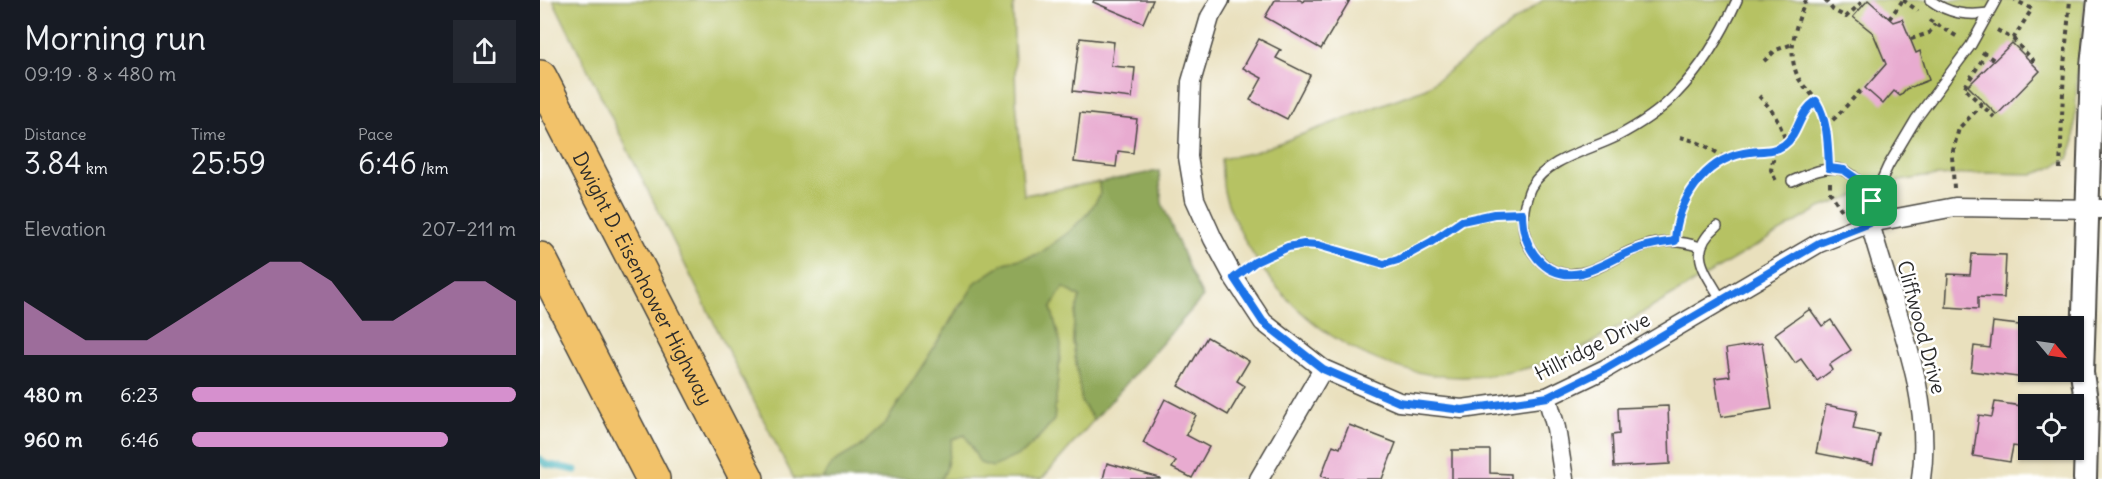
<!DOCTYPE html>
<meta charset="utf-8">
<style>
:root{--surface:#171b24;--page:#242831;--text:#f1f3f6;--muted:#9ea1a6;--accent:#d690ce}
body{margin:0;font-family:Delius,sans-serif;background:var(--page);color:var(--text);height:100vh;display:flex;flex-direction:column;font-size:22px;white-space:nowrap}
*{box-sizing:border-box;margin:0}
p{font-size:20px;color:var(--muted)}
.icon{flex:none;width:33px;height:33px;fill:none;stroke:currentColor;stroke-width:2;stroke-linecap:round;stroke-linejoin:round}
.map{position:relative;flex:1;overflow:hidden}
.drawer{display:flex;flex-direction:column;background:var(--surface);width:540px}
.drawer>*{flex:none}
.needle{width:39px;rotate:119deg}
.buttons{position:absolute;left:1478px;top:316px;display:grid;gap:12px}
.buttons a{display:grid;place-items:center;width:66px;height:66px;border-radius:0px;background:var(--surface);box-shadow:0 2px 4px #0004;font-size:30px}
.pin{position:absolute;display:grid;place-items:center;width:51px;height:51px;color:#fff;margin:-26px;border-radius:12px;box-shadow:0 3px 9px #0006}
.round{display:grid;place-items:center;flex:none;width:63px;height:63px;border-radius:0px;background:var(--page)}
.summary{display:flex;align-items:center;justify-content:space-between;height:102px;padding:0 24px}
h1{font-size:33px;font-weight:600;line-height:45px}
.stats{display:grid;grid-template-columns:repeat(3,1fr);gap:9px;height:102px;padding:6px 24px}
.stats div{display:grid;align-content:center}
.stats b{font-size:30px;font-weight:600}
.stats small{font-size:16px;font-weight:400}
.stats p{font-size:16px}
.chart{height:168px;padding:12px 24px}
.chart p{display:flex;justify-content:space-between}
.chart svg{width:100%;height:108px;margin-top:6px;fill:var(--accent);opacity:.7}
ul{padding:0 24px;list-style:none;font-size:20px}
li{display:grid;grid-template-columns:96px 72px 1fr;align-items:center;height:45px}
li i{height:15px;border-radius:8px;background:var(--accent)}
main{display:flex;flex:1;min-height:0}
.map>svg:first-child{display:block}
.green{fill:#b6c264;stroke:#707648;stroke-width:1.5}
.forest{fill:#90a85a;stroke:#5e6a42;stroke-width:1.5}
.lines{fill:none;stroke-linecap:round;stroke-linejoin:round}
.stream{stroke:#3cadb6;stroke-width:7}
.building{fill:#e8abd0}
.service-casing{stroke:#484641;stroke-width:12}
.minor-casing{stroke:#484641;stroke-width:21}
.tertiary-casing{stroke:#484641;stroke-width:26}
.motorway-casing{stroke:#484641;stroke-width:36}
.path{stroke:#484641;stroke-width:4;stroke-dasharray:4.5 4.5;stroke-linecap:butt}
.service{stroke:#fff;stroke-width:9}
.minor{stroke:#fff;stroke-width:18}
.tertiary{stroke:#fff;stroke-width:22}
.motorway{stroke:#f2c26a;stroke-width:33}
.route-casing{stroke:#fff;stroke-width:12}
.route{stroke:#1a73e8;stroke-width:8}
.labels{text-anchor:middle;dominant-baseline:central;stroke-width:5;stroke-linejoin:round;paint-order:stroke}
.street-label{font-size:20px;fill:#2b2b2b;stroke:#fff}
</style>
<main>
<section class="drawer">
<div class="summary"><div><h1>Morning run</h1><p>09:19 · 8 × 480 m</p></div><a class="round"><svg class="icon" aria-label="share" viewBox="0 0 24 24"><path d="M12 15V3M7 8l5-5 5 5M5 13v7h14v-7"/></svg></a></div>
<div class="stats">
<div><p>Distance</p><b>3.84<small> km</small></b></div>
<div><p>Time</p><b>25:59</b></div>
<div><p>Pace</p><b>6:46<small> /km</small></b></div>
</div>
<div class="chart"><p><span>Elevation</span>207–211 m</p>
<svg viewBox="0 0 160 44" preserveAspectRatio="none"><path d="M0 44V22L10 30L20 38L30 38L40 38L50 30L60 22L70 14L80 6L90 6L100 14L110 30L120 30L130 22L140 14L150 14L160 22V44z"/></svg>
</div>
<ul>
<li><b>480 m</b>6:23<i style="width:100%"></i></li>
<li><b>960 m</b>6:46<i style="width:79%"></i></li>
</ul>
</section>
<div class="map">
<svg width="1562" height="479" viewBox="0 0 1562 479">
<rect width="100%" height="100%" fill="#fff"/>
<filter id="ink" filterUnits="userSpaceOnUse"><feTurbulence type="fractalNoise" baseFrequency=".0167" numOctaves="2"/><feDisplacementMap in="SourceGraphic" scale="12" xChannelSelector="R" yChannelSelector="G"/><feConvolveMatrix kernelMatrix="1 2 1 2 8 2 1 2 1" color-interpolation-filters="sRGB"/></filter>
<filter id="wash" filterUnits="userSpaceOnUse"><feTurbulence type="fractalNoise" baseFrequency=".008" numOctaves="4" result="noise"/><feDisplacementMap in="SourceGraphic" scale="24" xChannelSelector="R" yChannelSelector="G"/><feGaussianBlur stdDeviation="1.35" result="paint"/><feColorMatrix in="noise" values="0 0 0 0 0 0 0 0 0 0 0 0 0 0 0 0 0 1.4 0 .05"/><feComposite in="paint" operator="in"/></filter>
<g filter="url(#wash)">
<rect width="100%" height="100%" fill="#e9e0bd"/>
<g class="green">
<path d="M13 0H475L473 10 476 99 484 195 559 182 560 195 549 212 529 232 499 254 465 263 419 305 403 334 345 424 318 448 294 462 283 478 285 479H254L187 349Z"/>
<path d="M1003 0H1545L1537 78 1534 143 1528 159 1506 170 1494 174 1444 173 1383 177 1349 183 1280 208 1045 347C1006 365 966 377 922 377 827 376 743 316 701 233 695 220 687 205 684 191 682 181 682 169 681 159L715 152 886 88Z"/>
<path d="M523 286 540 297 534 320 533 342 542 403 554 420 502 479H401L406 470 412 439 425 435 440 462 483 453 500 436 514 420 521 345 511 308Z"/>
</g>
<path class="forest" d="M619 171 622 203 650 271 663 297 554 420 542 403 533 342 534 320 540 297 523 287 511 308 521 345 514 420 500 436 483 453 453 467 440 463 425 435 412 439 406 470 401 479H285L283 477 294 462 318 448 345 424 436 282 465 263 499 254 529 232 549 212 560 195 559 182Z"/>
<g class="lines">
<path class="stream" d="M0 459 5 464 35 470"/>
</g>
<g id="blocks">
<g class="building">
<path d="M554 0H613L603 23 553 2Z"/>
<path d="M735 0H760L763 2 764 0H810L781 49 725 17Z"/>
<path d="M1328 0 1353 22 1362 19 1376 53 1380 51 1389 80 1366 89 1360 96 1354 91 1343 104 1325 88 1346 64 1333 33 1313 17Z"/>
<path d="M540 38 574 42 571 66 595 68 592 98 533 91Z"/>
<path d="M719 39 741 50 736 58 770 75 747 119 710 100 722 78 703 68Z"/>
<path d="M1472 43 1500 71 1457 115 1428 86Z"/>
<path d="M540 113 597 119 593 153 578 151 576 167 534 162Z"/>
<path d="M1432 254 1466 255 1464 298 1438 297V309L1406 307 1408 274 1430 275Z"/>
<path d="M1270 309 1282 326 1291 320 1311 350 1289 365 1292 370 1277 381 1261 359 1255 363 1235 334Z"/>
<path d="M1453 322 1488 326 1485 378 1431 371 1434 346 1450 348Z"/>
<path d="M667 337 709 361 697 381 705 386 688 415 638 386Z"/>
<path d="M1222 343 1232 409 1181 417 1175 378 1190 376 1186 349Z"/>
<path d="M625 399 656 415 646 435 669 447 652 478 632 468 636 461 603 443Z"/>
<path d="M1455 402 1488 407 1487 448 1473 446 1470 462 1433 456 1439 415 1452 417Z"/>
<path d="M1286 405 1317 411 1313 429 1339 434 1333 464 1276 453Z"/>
<path d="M1128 406 1130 464 1074 467 1072 435 1079 434 1078 408Z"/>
<path d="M809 425 856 443 842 479H790L781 476 793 445 800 448Z"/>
<path d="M912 450H950V473L971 474V479H912Z"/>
<path d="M567 463 620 478V479H563Z"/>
</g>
</g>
</g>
<g filter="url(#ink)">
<use href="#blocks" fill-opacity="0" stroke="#484641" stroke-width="1.5"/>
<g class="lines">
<defs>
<g id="service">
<path d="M1390 0C1409 14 1427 16 1449 13"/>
<path d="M1252 181C1292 163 1309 160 1332 201"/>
<path d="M1330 223 1332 201 1348 166 1376 119 1431 45 1456 0"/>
<path d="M1177 226C1145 253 1166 271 1182 301"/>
<path d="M1160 247C1138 239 1114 241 1093 250 1071 259 1047 279 1021 273 1005 270 992 254 986 240 982 227 982 217 985 204 987 199 988 192 991 187 1008 158 1048 151 1076 137 1097 126 1119 112 1135 95 1161 68 1182 34 1197 0"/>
</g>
<g id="minor">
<path d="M680 0 670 17 651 82 648 157 655 199 673 239 694 278 723 322 783 369 859 402 922 409 1007 397 1065 369 1279 243 1330 223 1415 207 1562 209"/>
<path d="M1330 223C1352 307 1394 391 1381 479"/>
<path d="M1007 397 1016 428 1024 479"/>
<path d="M719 479 783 369"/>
</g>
<path id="tertiary" d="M1545 479 1547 407 1542 373 1552 66 1559 0"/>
<g id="motorway">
<path id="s1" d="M0 77 207 479"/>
<path d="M0 259 113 479"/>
</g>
</defs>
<use href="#service" class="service-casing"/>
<use href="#minor" class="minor-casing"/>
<use href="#tertiary" class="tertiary-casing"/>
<use href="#motorway" class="motorway-casing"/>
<g class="path">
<path d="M1266 0C1256 24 1246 52 1258 77 1262 86 1270 91 1275 99 1286 115 1288 135 1288 153"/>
<path d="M1285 0 1293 10 1306 17 1324 0"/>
<path d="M1363 0 1378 11"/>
<path d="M1349 19 1363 0"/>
<path d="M1389 20 1418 37"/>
<path d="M1457 30 1473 39 1493 60 1491 62"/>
<path d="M1371 39 1389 33 1395 24"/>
<path d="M1473 39 1492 9 1475 0"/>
<path d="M1442 52 1454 60"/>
<path d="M1442 60 1424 88 1454 117"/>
<path d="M1224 61 1236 50 1253 44"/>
<path d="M1219 96C1233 110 1241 124 1246 143"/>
<path d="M1286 126 1296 117 1322 89"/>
<path d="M1140 137C1158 141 1171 148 1186 159"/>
<path d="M1235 150 1231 170 1236 181"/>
<path d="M1520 169 1524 66 1530 0"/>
<path d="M1290 182V192L1303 212"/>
<path d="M1414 188 1412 155 1419 128 1445 102"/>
<path d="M1136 228C1140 194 1170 160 1204 153 1218 150 1232 153 1244 145 1260 133 1257 114 1276 101"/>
<path d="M709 267C749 238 770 243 813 256 822 258 834 264 844 264 865 264 902 233 920 222 934 215 955 214 970 214"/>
</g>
<use href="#service" class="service"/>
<use href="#minor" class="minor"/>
<use href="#tertiary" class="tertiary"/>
<use href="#motorway" class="motorway"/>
</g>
</g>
<g class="lines" filter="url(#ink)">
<defs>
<path id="route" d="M1276 101C1288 121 1288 145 1289 168L1304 170 1321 182 1332 201 1330 223 1279 243 1065 369 1008 397 922 410 859 402 783 369 723 322 694 278 715 262 748 247 764 244 778 245 844 264 858 260 891 242 922 221 954 214 982 213C982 247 1004 281 1042 273 1061 268 1076 257 1094 250 1107 244 1121 243 1135 241 1137 202 1163 161 1204 153 1218 150 1233 153 1244 145 1260 133 1257 114 1276 101Z"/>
</defs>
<use href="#route" class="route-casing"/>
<use href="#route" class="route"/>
</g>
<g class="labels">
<g class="street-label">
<text stroke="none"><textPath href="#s1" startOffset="226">Dwight D. Eisenhower Highway</textPath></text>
<text transform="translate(1382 327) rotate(75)">Cliffwood Drive</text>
<text transform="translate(1052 346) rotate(-27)">Hillridge Drive</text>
</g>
</g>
</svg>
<div class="buttons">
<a><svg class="needle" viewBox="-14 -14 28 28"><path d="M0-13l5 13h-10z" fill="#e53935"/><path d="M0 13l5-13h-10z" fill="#9ea1a6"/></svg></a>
<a><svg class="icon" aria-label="locate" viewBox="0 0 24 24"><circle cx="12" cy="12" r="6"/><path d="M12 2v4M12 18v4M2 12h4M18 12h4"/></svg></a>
</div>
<div class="pin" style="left:1332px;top:201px;background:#1e9e55"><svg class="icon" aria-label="arrive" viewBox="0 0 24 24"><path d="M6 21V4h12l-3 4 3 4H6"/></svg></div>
</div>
</main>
